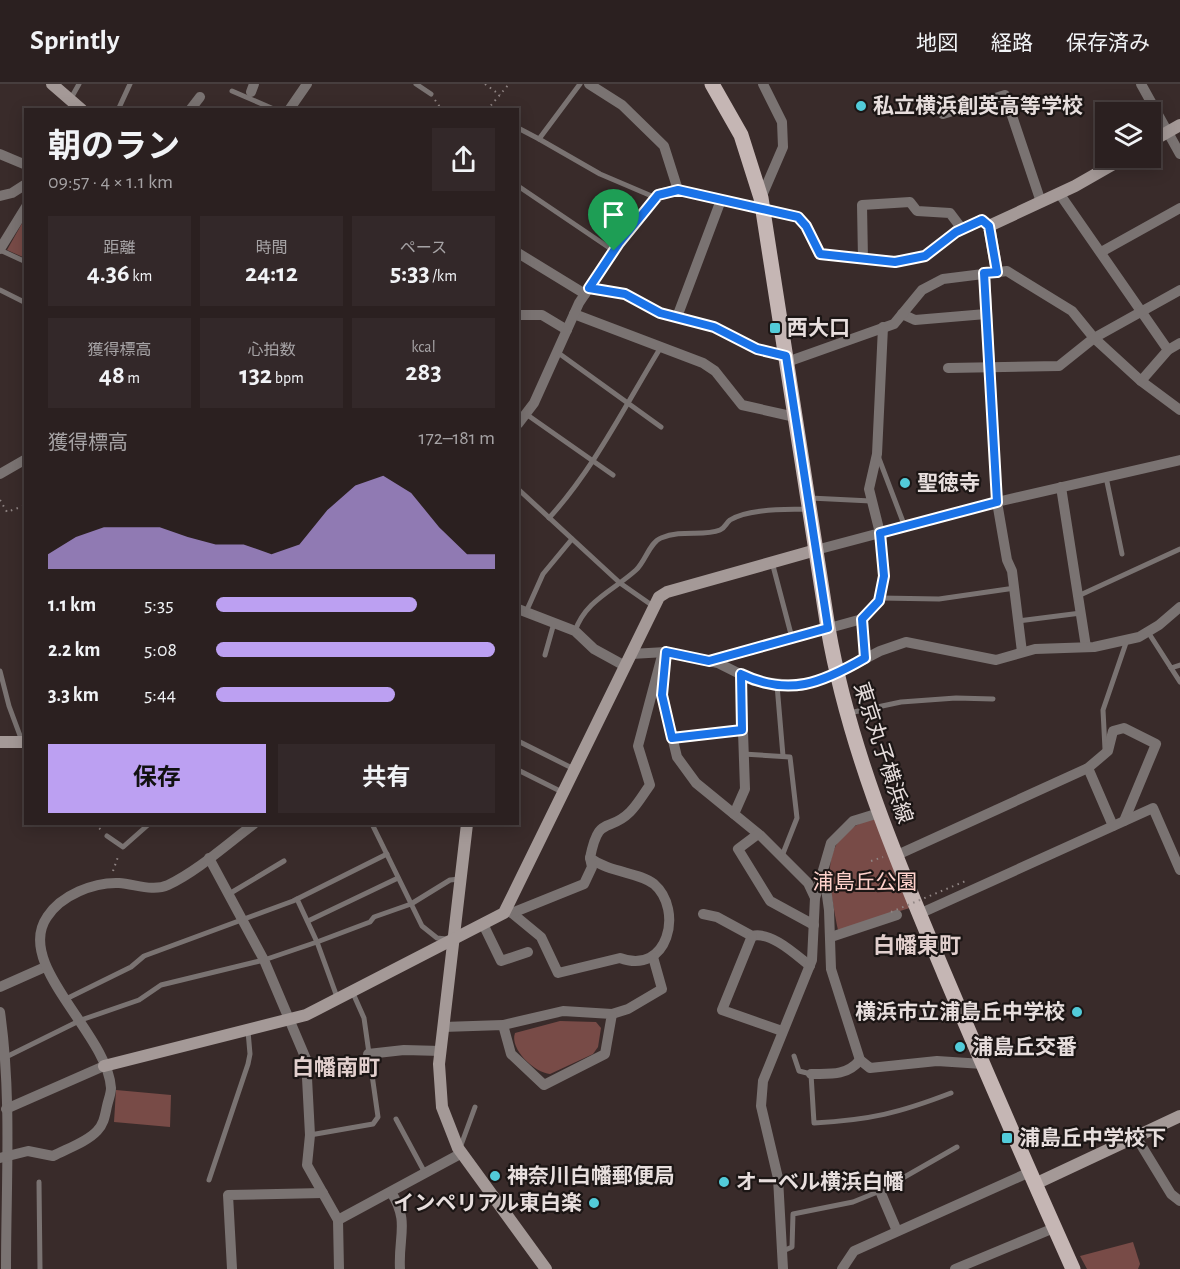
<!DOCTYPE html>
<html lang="ja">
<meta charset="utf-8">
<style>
:root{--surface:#2b2020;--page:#332829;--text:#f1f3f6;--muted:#a6a3a5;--line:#473e3e;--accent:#bca0f2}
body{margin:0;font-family:"Alegreya Sans","Noto Sans JP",sans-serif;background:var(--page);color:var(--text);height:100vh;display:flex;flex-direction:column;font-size:22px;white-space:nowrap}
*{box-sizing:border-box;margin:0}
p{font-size:20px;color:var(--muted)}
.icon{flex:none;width:33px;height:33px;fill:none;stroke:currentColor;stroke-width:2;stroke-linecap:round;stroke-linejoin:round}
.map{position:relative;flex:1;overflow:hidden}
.sheet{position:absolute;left:24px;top:24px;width:495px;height:717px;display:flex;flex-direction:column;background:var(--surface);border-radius:0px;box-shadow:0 3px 15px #0003,0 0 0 2px var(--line)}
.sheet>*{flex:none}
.fabs{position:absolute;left:1095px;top:18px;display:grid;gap:12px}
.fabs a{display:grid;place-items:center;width:66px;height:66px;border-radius:0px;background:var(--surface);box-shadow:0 3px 15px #0003,0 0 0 2px var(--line);font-size:30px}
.pin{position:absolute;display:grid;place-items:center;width:51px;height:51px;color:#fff;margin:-62px -26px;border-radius:50% 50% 50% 0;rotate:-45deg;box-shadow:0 0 6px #0007}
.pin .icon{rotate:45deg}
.round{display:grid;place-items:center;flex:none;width:63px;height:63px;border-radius:0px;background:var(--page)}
.overview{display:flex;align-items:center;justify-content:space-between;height:102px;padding:0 24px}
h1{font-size:33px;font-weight:700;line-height:45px}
.stats{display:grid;grid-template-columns:repeat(3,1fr);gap:9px;height:102px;padding:6px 24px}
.stats div{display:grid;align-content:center;border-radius:0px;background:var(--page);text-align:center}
.stats b{font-size:26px;font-weight:700}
.stats small{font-size:16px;font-weight:400}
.stats p{font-size:16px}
.chart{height:168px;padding:12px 24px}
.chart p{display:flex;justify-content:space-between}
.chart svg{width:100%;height:108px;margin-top:6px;fill:var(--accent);opacity:.7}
.button{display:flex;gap:12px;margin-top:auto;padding:12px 24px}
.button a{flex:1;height:69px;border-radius:0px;background:var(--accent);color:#111;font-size:24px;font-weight:700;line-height:69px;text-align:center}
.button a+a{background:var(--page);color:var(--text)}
ul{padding:0 24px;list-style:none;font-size:20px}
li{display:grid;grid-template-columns:96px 72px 1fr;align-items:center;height:45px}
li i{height:15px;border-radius:8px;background:var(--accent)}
header{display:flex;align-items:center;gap:36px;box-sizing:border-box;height:84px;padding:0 30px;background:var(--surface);border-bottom:2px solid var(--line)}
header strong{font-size:28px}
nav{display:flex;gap:33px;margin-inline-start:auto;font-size:21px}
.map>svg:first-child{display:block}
.green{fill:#784b47}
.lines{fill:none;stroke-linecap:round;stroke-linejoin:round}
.path{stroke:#908584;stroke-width:2;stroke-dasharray:1.5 4.5;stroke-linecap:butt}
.lane{stroke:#7a7372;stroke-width:5}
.street{stroke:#7a7372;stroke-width:10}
.secondary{stroke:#a49997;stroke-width:12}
.primary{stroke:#c5b6b4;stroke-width:15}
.path-bridge{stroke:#908584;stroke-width:2;stroke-dasharray:1.5 4.5;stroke-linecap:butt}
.route-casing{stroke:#fff;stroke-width:12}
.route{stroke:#1a73e8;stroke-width:8}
.poi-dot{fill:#52cbd9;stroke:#1c1615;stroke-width:2}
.labels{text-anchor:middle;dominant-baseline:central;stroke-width:4.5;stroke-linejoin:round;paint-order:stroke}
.poi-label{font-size:21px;font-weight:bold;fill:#e7dedd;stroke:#1c1615;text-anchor:start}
.street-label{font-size:21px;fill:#e7dedd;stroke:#1c1615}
.park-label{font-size:21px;fill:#ffd2cc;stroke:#1c1615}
.neighbourhood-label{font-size:22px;font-weight:bold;fill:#e1cfcd;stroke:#1c1615}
</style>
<header>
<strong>Sprintly</strong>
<nav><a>地図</a><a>経路</a><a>保存済み</a></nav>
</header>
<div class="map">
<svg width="1180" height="1185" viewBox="0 0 1180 1185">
<rect width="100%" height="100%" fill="#392b2a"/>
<g class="green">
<path d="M25 134V174L7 166Z"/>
<path d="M876 733 913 823 838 846C829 796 815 752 876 733Z"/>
<path d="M560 937 596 938 601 944 598 963 593 970 550 990C535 989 509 965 515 949Z"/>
<path d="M116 1006 171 1011 170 1043 114 1038Z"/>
<path d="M1133 1158 1140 1180 1138 1185H1087L1080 1172Z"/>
</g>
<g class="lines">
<g class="path">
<path d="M485 0 500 11"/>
<path d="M435 16 442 26"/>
<path d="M487 26 509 0"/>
<path d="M0 416 7 428 26 421"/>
<path d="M95 740 101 746"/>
<path d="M871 777 883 773"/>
<path d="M113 787 119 770"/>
</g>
<g class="lane">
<path d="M416 0 431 10"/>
<path d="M580 0 539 55 600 90 654 113"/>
<path d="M232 7 276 26"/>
<path d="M70 16 79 0"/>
<path d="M118 26 130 0"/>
<path d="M518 44 539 55"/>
<path d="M518 102 614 167"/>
<path d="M0 166 26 178"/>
<path d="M0 206 26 219"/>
<path d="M557 268 661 343"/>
<path d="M526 330 613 391"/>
<path d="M878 372 905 443"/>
<path d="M1106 393 1122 470"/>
<path d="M518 405 620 499 653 522"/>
<path d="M810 414 871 417"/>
<path d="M549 434C594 385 626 320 661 263"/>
<path d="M772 478 792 554"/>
<path d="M1078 512 1180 465"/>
<path d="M880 514 939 515 1015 504"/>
<path d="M526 528 543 490 572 455"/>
<path d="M862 535 865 574"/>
<path d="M1018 537 1081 529"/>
<path d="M575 547C586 516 613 507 636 486 645 478 650 458 661 454 683 445 703 453 720 446 725 444 726 439 730 436 749 424 786 426 808 425"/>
<path d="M1148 548 1180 598"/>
<path d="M545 571 554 539"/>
<path d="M1171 584 1180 581"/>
<path d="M0 587 9 622 22 657"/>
<path d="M777 601 783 672"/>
<path d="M849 629 901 618 956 614 993 615"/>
<path d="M672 654 742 647"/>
<path d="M518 657 574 685"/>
<path d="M1105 665 1103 626 1127 556"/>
<path d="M743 670 790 673 797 734 782 772"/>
<path d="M518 686 562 708"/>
<path d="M372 740 422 842 437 854 446 855"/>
<path d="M107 752 123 763 149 740"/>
<path d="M229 810 284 777"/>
<path d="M308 837 398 794"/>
<path d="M337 913 317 858 370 838 374 833 411 820 450 796 460 795"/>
<path d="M66 915 131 883 144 872 293 817 387 770"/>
<path d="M794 972 799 987 811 990 814 1039C870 1036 899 1029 951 1009"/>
<path d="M4 974 81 936 139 916 161 901 264 876 317 858 297 815"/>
<path d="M396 1035 425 1089"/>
<path d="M310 1051 373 1040 378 1033 364 934 352 907"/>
<path d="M460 1064 475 1023"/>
<path d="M209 1096 248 980 250 970 248 947"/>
<path d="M39 1098 40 1185"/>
<path d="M783 1167 792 1163 793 1130 853 1118 880 1107 957 1063"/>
</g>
<g class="street">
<path d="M589 0 622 21 664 62 678 106"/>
<path d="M1141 0 1180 70"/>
<path d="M251 8 254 0"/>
<path d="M190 26 200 13"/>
<path d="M289 26 307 0"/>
<path d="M943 30 1005 11 1041 118"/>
<path d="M0 70 26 81"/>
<path d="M1059 109 1168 266"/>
<path d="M0 112 12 109 26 100"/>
<path d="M761 114 783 63 782 38 763 0"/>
<path d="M0 165 26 123"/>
<path d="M1101 168 1180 124"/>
<path d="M518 169 585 210"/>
<path d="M863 175 862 121 910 118 917 127 950 129 962 145"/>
<path d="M985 189 997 418 1007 476 1012 487 1022 568"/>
<path d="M589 204 625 210 660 229 714 243 757 265 786 272"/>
<path d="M574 230 703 279 715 287 742 321 795 333"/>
<path d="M902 230 915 236 986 230"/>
<path d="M518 231H542L567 246"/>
<path d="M677 233 721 116"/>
<path d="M787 278 894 240 922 206 943 195 1007 187 1072 227 1094 254 1141 297 1180 326"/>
<path d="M948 284 1059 282 1094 254 1180 206"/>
<path d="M1141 297 1168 266 1180 259"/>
<path d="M518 340 534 319 579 219 619 159 658 110 678 106 798 133 806 142 820 170 895 178 925 172 956 148 982 136 989 142"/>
<path d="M0 390 26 375"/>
<path d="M1061 403 1086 563"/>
<path d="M816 466 997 418 1180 376"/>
<path d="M518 525 575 547 594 565 625 582"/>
<path d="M631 570 666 568 718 579 754 597 801 602 836 590 880 567 906 558 996 576 1035 565 1094 563 1139 553 1159 541 1180 523"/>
<path d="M710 577 862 535 879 517 884 492 880 449 869 405 877 370 883 243"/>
<path d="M664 584 662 611 677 673 696 699 761 752 808 799 815 814"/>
<path d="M1088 684 1113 742"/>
<path d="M734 730 745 705 741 590"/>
<path d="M758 750 738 765 770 817 814 841"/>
<path d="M895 772 1088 684 1108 667 1113 647 1124 644 1156 660 1124 737"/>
<path d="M209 774 264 876 306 975 310 1051 307 1081 338 1136 339 1185"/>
<path d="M824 790 829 826 831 885 860 976 870 984 937 977 983 980"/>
<path d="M506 824 541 853 558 889 620 874C668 892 684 826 654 800 639 788 610 789 590 774 599 729 608 750 630 728 638 720 644 709 650 701L638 662 663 568"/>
<path d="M512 829 584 800 592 783 590 774"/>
<path d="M703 830 717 833 752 852C771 847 796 871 810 882"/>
<path d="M919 830 1153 724 1180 786"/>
<path d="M483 840 501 877 528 868"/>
<path d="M752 852 722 926 782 947"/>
<path d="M831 853 897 831"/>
<path d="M0 903 45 883"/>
<path d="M0 928C12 1012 6 1100 6 1185"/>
<path d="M612 930 628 925 662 905 653 873"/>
<path d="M443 943 503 941 563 927 612 930 605 970 544 1001 511 970 503 941"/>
<path d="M368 970 404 966 441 967"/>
<path d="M811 990C830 990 847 992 860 976"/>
<path d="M6 1025 104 982"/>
<path d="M1135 1051 1171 1110 1180 1117"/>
<path d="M0 1074 28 1067 53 1072C66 1065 87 1058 97 1047 104 1040 105 1031 107 1022 108 1017 111 1010 111 1004 108 950 14 881 47 833 61 811 94 798 119 799 135 800 153 808 168 801 199 786 227 760 254 740"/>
<path d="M880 1107 897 1147"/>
<path d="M391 1108C410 1138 398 1152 400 1185"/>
<path d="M338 1136 462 1069"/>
<path d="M232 1185 228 1111 323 1109"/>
<path d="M783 1185 778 1094 761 1022 763 997 812 876 815 814 831 759 853 737 879 729"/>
<path d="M842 1185 854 1167 1030 1088"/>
<path d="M955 1185 1054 1144"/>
</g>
<g class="secondary">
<path d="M52 0 82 26"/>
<path d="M1150 58 1180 41"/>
<path d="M997 188 989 142 1075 102 1124 74"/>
<path d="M0 658H26"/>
<path d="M467 740 439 980 442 1023 458 1064 546 1185"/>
<path d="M104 982 306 931 504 829 659 513 667 508 816 466"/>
<path d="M1035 1100 1180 1032"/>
</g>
<path class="primary" d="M712 0 741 51 761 114 828 544C849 665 897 777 944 889 986 988 1029 1087 1073 1185"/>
<path class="path-bridge" d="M891 828 968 796"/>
</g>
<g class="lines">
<defs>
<path id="route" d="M678 106 798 133 806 142 820 170 895 178 925 172 956 148 982 136 989 142 997 188 984 189 997 418 880 449 884 492 879 517 862 535 865 574C822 599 789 613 741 590L742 646 672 654 662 611 666 568 709 577 828 544 786 272 757 265 714 243 660 229 625 210 589 204 619 159 658 111Z"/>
</defs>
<use href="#route" class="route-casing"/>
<use href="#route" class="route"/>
</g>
<g class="poi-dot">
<circle cx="861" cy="22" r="6"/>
<rect x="769" y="238" width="12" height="12" rx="3"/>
<circle cx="905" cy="399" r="6"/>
<circle cx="1077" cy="928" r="6"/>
<circle cx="960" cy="963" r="6"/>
<rect x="1001" y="1048" width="12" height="12" rx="3"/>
<circle cx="495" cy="1092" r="6"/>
<circle cx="724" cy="1098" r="6"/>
<circle cx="594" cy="1119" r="6"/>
</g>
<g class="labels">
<g class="poi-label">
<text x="873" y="22">私立横浜創英高等学校</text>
<text x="787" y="244">西大口</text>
<text x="917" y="399">聖徳寺</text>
<text x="1065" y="928" text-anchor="end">横浜市立浦島丘中学校</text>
<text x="972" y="963">浦島丘交番</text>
<text x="1019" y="1054">浦島丘中学校下</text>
<text x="507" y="1092">神奈川白幡郵便局</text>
<text x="736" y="1098">オーベル横浜白幡</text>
<text x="582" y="1119" text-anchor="end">インペリアル東白楽</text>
</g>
<g class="street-label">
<text transform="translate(883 669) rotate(72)">東京丸子横浜線</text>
</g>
<g class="park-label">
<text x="865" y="798">浦島丘公園</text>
</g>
<g class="neighbourhood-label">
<text x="917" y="862">白幡東町</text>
<text x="336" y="984">白幡南町</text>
</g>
</g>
</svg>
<div class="fabs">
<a><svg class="icon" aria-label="layers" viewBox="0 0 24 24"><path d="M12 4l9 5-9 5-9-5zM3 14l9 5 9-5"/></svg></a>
</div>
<div class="pin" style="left:614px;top:167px;background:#1e9e55"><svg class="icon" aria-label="arrive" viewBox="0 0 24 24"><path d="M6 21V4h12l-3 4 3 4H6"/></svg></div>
<section class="sheet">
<div class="overview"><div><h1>朝のラン</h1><p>09:57 · 4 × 1.1 km</p></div><a class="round"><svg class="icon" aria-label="share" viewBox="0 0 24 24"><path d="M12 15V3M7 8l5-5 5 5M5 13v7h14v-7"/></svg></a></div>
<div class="stats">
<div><p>距離</p><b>4.36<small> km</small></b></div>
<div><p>時間</p><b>24:12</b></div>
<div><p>ペース</p><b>5:33<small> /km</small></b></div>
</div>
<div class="stats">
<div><p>獲得標高</p><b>48<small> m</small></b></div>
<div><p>心拍数</p><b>132<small> bpm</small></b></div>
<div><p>kcal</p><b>283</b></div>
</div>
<div class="chart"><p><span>獲得標高</span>172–181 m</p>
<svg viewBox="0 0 160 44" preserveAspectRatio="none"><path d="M0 44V38L10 31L20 27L30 27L40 27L50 31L60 34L70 34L80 38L90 34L100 20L110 10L120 6L130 13L140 27L150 38L160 38V44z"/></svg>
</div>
<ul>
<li><b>1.1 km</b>5:35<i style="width:72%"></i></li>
<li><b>2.2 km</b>5:08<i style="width:100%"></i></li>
<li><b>3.3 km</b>5:44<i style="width:64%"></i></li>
</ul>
<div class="button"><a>保存</a><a>共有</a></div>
</section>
</div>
